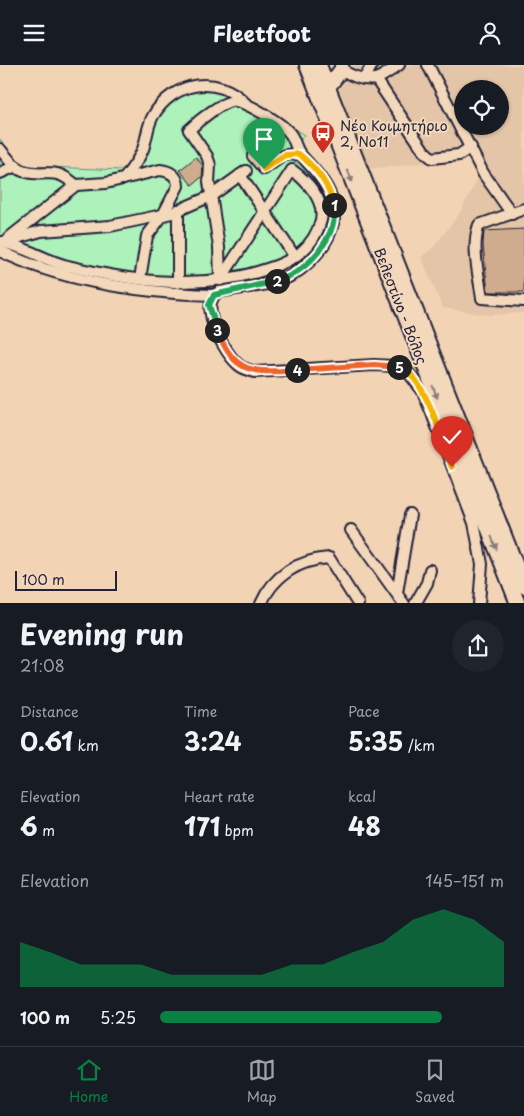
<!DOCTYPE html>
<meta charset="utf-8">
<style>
:root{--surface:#171b24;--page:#20242c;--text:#f1f3f6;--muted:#9ea1a6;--line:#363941;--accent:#0b8043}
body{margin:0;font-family:"Playpen Sans",sans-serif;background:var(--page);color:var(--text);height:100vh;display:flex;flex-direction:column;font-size:19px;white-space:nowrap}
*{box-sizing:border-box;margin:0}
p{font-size:16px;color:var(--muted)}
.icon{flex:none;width:28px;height:28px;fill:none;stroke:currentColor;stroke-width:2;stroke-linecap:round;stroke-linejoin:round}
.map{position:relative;height:538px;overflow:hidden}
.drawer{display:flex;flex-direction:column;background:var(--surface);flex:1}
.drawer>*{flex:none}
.fabs{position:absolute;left:454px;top:15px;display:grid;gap:10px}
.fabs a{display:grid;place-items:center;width:55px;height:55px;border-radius:50%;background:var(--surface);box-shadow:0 1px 4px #0004;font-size:25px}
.scale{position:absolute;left:15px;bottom:12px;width:102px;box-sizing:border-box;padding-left:5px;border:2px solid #22223b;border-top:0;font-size:14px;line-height:18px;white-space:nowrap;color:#22223b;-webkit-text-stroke:4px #f4d8bb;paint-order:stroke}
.pin{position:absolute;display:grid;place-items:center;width:42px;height:42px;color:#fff;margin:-51px -21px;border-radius:50% 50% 50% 0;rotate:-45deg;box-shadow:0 0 5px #0007}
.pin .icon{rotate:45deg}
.km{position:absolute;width:25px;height:25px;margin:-12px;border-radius:50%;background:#222;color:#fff;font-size:14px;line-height:25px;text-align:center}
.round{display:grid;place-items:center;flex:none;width:52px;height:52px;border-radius:26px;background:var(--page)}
.head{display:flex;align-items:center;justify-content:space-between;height:85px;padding:0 20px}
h1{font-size:28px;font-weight:700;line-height:38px}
.metrics{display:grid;grid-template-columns:repeat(3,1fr);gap:8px;height:85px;padding:5px 20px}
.metrics div{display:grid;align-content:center}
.metrics b{font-size:25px;font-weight:700}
.metrics small{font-size:14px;font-weight:400}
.metrics p{font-size:14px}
.chart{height:140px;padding:10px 20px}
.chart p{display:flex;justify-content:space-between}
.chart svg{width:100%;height:90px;margin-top:5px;fill:var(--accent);opacity:.7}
ul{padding:0 20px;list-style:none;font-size:16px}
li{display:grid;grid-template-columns:80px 60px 1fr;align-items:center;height:38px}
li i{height:12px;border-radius:6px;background:var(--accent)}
header{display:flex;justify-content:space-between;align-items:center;height:65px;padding:0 20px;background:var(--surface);font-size:22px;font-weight:700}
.tabs{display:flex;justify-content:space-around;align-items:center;height:70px;border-top:1px solid var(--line);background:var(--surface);font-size:14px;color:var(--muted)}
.tabs a{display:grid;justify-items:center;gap:2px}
.tabs .on{color:var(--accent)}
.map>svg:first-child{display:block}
.built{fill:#e4c5a7;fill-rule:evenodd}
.green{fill:#adf1bb;stroke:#688a7b}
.building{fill:#d0ac8e;stroke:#22223b}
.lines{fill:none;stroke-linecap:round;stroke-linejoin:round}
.minor-casing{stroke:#22223b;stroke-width:14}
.highway-casing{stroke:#22223b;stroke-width:18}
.minor{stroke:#f4d8bb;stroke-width:10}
.highway{stroke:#f4d8bb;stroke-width:14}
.oneway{fill:#8b7d7b}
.split-1-casing{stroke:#fff;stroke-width:10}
.split-2-casing{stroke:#fff;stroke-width:10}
.split-3-casing{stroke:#fff;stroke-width:10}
.split-4-casing{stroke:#fff;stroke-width:10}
.split-5-casing{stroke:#fff;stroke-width:10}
.split-6-casing{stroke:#fff;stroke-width:10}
.split-1{stroke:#f5b400;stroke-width:6}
.split-2{stroke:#22a559;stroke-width:6}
.split-3{stroke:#22a559;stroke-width:6}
.split-4{stroke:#f0652b;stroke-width:6}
.split-5{stroke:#f0652b;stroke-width:6}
.split-6{stroke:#f5b400;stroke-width:6}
.labels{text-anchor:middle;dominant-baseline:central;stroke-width:4;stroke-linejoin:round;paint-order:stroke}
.poi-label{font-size:14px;fill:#22223b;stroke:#f4d8bb;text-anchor:start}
.street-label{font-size:14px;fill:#22223b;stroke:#f4d8bb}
</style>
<header><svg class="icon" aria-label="menu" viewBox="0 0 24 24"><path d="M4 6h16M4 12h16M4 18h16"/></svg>Fleetfoot<svg class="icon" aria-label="person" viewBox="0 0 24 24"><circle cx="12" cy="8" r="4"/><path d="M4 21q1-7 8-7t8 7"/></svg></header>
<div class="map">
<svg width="524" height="539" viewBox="0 0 524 539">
<rect width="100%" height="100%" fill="#f2d4b5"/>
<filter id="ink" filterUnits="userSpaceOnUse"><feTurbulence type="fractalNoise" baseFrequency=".02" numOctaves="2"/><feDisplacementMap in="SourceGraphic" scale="10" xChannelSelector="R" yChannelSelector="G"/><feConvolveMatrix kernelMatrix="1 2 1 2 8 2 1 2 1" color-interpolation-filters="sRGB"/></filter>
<g filter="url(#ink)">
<path class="built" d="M354 0H524V248L488 250 443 243 421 192 433 183 459 149 481 108 472 93 366 104 337 27 347 14ZM462 24H500V61H462Z"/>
<path class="green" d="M205 15 224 19 304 70 288 93 299 99 322 121 331 146 328 162 313 189 285 205 236 216 168 222 0 180V74L16 94 26 101 121 105 131 97 139 86 150 52 188 19Z"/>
<g class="building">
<path d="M196 92 203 101 202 112 192 120 180 105Z"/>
<path d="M524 164V227H488L483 180 484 166Z"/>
</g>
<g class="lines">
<defs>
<g id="minor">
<path d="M340 0C344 10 364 16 375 14 382 13 392 4 399 0"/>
<path d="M428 0 483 108 512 149"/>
<path d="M364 14 372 0"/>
<path d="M376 14 424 86 432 93 459 90 471 82"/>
<path d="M265 79 278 94 264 104 253 91Z"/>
<path d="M0 84C6 91 14 103 23 106 48 114 51 99 76 120L106 118 160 105C169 106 178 110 178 121L163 150 147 171 140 214"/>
<path d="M278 94 285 90 299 89"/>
<path d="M0 108 16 101"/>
<path d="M240 110 295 192"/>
<path d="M124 114C131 105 139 95 143 84 147 74 147 61 153 51 173 16 218 9 245 38"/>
<path d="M524 144 479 160C471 182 479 211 482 233L524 236"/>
<path d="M178 145V218"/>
<path d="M10 172 76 120"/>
<path d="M0 177C23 180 45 196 68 201 134 217 202 226 267 204 293 196 314 183 321 155 325 135 307 116 292 105L220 215"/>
<path d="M3 177 41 166 110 161 172 148 211 131 246 106"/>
<path d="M0 186C65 218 143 228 214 230"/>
<path d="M220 215 219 182 209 117 210 100 207 91 189 65C197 57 224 34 236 36 248 38 285 60 291 70 295 76 296 85 301 90 314 105 327 117 333 137 342 169 307 207 279 216 259 222 239 223 219 227 196 238 225 290 240 301 244 304 250 305 255 307L374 300 394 301 407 306 422 325 431 346 474 458 482 499 479 539"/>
<path d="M351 465 404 539"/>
<path d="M397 528 410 450"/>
<path d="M261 539C273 511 298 495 329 493L358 539"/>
<path d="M415 539 427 518 430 505"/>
</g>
<g id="highway">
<path d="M307 0 518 539"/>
<path d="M319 0 524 521"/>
<path d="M328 22 342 4"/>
</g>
</defs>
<use href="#minor" class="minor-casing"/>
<use href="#highway" class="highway-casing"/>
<use href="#minor" class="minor"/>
<use href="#highway" class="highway"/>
</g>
<defs><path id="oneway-solid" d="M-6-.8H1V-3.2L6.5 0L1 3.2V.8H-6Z" transform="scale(1.25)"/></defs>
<g class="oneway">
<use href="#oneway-solid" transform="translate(350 111) rotate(69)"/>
<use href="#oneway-solid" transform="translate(435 327) rotate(69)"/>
<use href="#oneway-solid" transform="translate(494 478) rotate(69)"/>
</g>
</g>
<g class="lines" filter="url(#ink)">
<defs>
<path id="split-1" d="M264 104 285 90 299 89C315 102 329 120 334 140"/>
<path id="split-2" d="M277 216C307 207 338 173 334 140"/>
<path id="split-3" d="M217 265 209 240 214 230 277 216"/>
<path id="split-4" d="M217 265C235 310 253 308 297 305"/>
<path id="split-5" d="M297 305 374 300 399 302"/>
<path id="split-6" d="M399 302C424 308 444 379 452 402"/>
</defs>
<use href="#split-1" class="split-1-casing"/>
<use href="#split-2" class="split-2-casing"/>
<use href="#split-3" class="split-3-casing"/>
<use href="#split-4" class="split-4-casing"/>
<use href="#split-5" class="split-5-casing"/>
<use href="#split-6" class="split-6-casing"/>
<use href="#split-1" class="split-1"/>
<use href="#split-2" class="split-2"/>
<use href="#split-3" class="split-3"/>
<use href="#split-4" class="split-4"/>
<use href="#split-5" class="split-5"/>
<use href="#split-6" class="split-6"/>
</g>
<defs>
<symbol id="bus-pin" viewBox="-11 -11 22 30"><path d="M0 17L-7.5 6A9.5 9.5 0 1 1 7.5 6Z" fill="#c8321e" stroke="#f4d8bb"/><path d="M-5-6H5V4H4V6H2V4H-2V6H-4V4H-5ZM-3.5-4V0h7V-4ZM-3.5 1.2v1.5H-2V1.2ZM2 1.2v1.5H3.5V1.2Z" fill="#fff"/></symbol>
</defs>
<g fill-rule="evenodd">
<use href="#bus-pin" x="309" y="54" width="28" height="38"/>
</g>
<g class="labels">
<g class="poi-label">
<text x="340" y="60">Νέο Κοιμητήριο<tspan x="340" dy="16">2, Νο11</tspan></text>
</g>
<g class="street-label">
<text transform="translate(401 241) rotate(69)">Βελεστίνο - Βόλος</text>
</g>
</g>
</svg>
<div class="fabs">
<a><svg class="icon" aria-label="locate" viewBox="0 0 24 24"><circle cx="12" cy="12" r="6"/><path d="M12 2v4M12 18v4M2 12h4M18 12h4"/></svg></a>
</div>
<div class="scale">100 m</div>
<div class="pin" style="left:264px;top:104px;background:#1e9e55"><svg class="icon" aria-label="arrive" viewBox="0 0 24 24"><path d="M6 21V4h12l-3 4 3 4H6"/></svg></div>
<div class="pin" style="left:452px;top:402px;background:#d93025"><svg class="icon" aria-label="check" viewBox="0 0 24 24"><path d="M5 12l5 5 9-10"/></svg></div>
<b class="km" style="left:334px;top:140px">1</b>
<b class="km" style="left:277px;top:216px">2</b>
<b class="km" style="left:217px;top:265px">3</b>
<b class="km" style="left:297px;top:305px">4</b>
<b class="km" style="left:399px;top:302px">5</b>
</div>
<section class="drawer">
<div class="head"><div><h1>Evening run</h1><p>21:08</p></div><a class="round"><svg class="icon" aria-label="share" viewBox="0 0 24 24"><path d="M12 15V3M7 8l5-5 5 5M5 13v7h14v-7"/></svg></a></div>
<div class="metrics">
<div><p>Distance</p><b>0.61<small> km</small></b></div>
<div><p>Time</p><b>3:24</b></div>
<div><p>Pace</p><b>5:35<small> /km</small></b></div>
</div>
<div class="metrics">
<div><p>Elevation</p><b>6<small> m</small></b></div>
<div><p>Heart rate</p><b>171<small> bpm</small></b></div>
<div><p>kcal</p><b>48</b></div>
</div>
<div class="chart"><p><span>Elevation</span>145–151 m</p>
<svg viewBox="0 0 160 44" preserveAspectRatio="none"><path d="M0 44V22L10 27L20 33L30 33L40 33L50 38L60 38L70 38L80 38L90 33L100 33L110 27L120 22L130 11L140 6L150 11L160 22V44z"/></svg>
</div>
<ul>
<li><b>100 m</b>5:25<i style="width:82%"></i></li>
</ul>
</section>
<nav class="tabs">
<a class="on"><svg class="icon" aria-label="home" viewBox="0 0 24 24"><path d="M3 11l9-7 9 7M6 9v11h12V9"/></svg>Home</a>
<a><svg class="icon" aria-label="map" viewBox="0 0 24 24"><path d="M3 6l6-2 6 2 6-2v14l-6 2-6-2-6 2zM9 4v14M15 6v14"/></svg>Map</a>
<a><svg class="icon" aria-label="saved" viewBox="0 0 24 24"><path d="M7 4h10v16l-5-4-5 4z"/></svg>Saved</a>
</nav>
